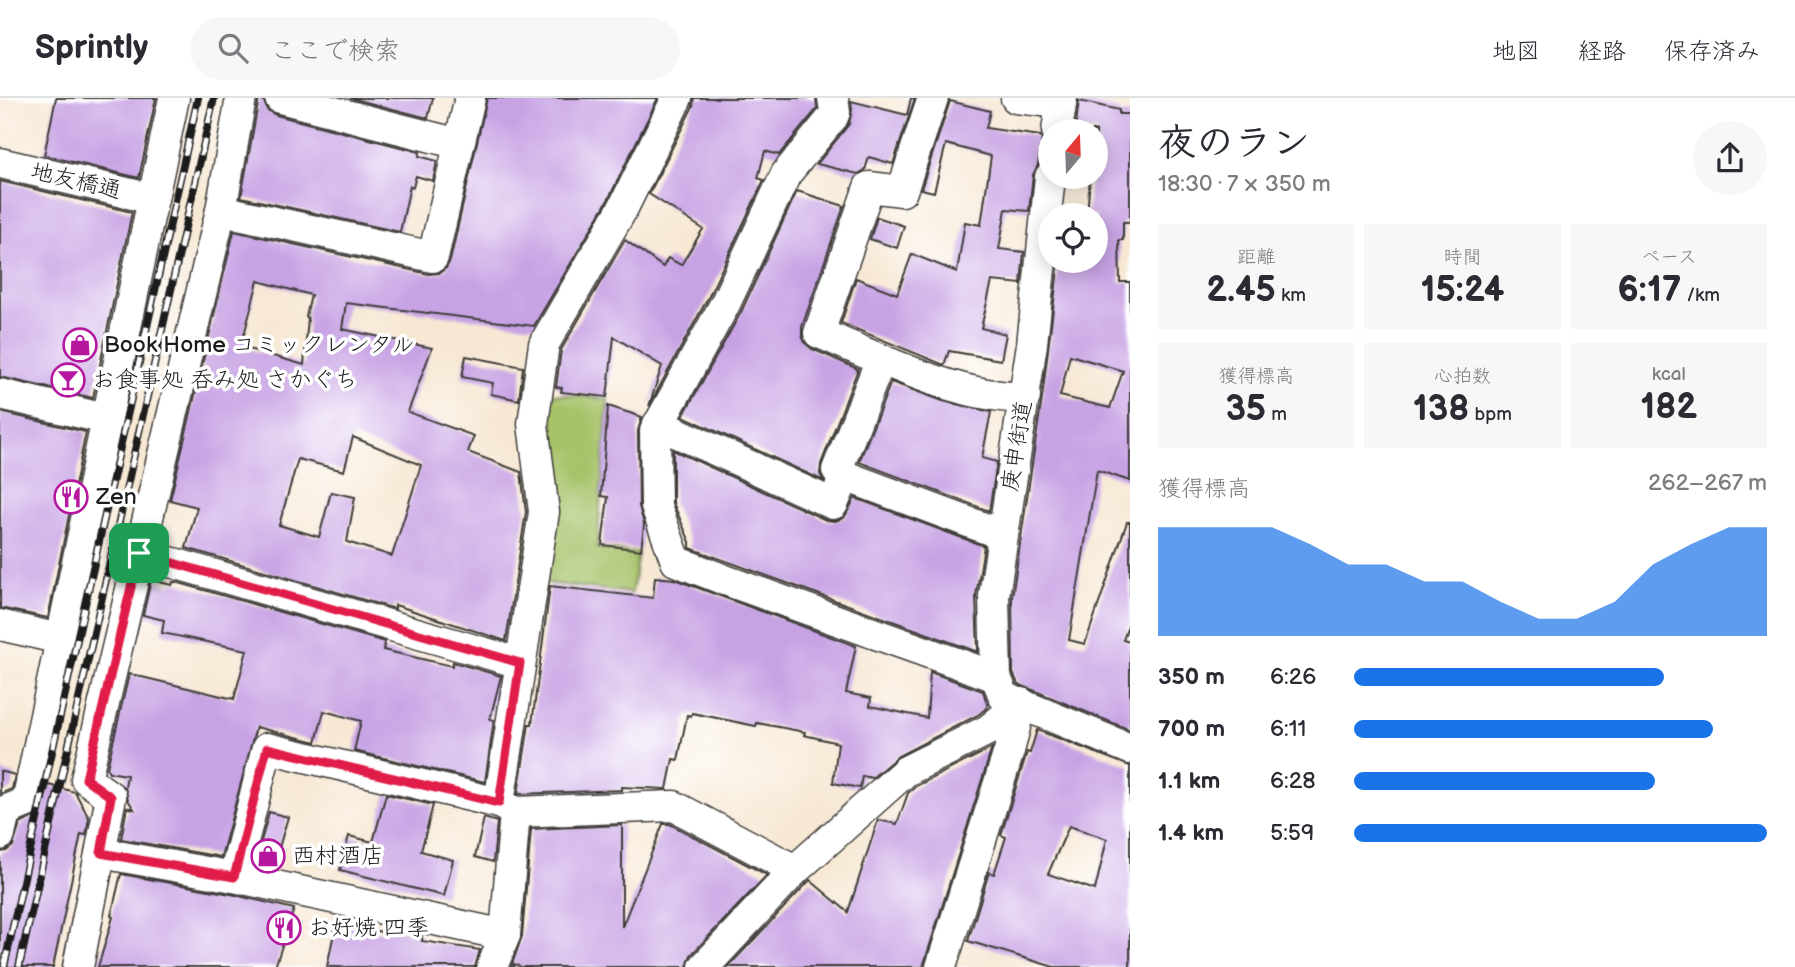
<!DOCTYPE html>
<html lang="ja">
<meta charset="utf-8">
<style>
:root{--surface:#fff;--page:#f7f7f7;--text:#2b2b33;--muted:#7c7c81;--line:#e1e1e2;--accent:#1a73e8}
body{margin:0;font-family:"Balsamiq Sans","Klee One",sans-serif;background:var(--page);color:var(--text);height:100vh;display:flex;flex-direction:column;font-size:26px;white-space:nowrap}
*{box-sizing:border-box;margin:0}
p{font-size:23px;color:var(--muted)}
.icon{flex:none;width:38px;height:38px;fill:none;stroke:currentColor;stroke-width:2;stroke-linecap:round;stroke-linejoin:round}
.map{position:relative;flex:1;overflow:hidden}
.panel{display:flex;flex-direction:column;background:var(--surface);width:665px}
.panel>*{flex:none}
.needle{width:46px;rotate:19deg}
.buttons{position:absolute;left:1038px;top:21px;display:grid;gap:14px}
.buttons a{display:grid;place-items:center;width:70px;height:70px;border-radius:50%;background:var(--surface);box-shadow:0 4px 18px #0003;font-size:35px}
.pin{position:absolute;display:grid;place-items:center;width:60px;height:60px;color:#fff;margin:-30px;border-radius:14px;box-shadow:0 4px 10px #0006}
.round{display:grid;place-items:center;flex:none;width:74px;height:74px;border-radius:37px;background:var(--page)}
.headline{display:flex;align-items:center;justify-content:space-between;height:119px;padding:0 28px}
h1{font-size:38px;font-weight:700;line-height:52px}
.metrics{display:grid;grid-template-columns:repeat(3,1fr);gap:10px;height:119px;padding:7px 28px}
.metrics div{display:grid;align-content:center;border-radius:0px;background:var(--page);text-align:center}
.metrics b{font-size:35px;font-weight:700}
.metrics small{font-size:19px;font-weight:400}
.metrics p{font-size:19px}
.chart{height:196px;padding:14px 28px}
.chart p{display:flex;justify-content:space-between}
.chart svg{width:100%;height:126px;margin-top:7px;fill:var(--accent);opacity:.7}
ul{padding:0 28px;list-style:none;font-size:23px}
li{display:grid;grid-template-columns:112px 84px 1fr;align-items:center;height:52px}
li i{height:18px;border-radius:9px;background:var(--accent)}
header{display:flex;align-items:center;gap:42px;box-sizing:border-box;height:98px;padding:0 35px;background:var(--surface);border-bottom:2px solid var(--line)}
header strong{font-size:33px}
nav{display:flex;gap:38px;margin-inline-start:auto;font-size:24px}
.search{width:490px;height:63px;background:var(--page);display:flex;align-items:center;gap:18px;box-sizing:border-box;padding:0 24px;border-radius:38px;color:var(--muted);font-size:26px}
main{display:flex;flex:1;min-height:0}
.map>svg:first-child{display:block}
.green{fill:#a7c36a;stroke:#627043;stroke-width:2}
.building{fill:#c7a3e4;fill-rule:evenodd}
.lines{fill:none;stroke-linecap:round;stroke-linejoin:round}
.street-casing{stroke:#3d3b38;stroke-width:33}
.street{stroke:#fff;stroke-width:30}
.rail-casing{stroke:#1c1c1c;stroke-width:8}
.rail{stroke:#fff;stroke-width:5;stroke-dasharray:16;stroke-linecap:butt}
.route-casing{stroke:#fff;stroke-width:14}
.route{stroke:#e11d48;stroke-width:9}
.labels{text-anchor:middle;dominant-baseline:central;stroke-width:7;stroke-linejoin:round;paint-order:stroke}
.street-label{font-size:23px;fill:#1c1c1c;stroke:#fff}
.poi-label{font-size:23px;fill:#1c1c1c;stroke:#fff;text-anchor:start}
</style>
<header>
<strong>Sprintly</strong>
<div class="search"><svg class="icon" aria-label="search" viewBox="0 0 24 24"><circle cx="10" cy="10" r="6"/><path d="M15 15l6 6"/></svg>ここで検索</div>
<nav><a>地図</a><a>経路</a><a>保存済み</a></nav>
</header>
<main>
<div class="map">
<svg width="1130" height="869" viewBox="0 0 1130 869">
<rect width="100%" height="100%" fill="#fff"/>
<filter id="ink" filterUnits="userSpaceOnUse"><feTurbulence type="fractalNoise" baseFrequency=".0143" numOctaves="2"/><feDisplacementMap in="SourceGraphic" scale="14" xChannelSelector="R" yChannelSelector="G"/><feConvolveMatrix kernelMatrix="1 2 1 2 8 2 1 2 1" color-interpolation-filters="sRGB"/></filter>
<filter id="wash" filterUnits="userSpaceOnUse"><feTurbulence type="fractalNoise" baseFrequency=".00686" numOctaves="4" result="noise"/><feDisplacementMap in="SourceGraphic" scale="28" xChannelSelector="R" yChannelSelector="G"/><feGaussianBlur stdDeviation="1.57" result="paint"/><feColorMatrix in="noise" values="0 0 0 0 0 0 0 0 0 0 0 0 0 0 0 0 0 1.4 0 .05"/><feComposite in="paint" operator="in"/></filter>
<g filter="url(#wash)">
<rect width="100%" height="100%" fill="#f7e8d4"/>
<path class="green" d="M545 295 608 301 597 450 638 455 632 495 540 484Z"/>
<g id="blocks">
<g class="building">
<path d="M56 0H156L139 80 44 57Z"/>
<path d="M259 0H263L267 12 276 17 420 54 419 58 437 63 433 83 416 78 413 89 410 88 400 134 241 99Z"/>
<path d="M350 0H433L428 20Z"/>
<path d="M487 0H658L608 102 534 228 346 205 342 231 432 250 408 314 474 338 468 354 521 374 526 414 506 543 395 507V511L186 450 197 409 170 402 234 133 429 176 439 175 446 170 450 163ZM258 183 311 197 306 219 308 220 304 267 245 250 247 242 243 241ZM353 339 421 367 392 458 347 444 355 399 331 394 319 439 279 427 298 361 344 373Z"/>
<path d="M694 0H816L817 11 779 57 765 53 758 80 764 82 709 198 649 308 662 268 614 239 607 299 561 294 562 290 556 289 561 252 625 142 663 169 668 160 681 167 703 131 649 96 693 8Z"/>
<path d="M911 0H915L893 66 869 59 865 72 858 76 817 66 849 26 852 12 851 3 907 17Z"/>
<path d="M950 3 990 13 986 30 1040 38 1042 41 1038 67 1033 77 1029 113 1006 111 999 151 1024 154 1021 186 992 183 981 230 1006 236 1001 262 949 253 944 267 841 225 856 180 897 196 912 156 957 174 965 124 981 127 991 58 946 46 934 94 921 91Z"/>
<path d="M1079 3 1119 12V16H1130V124H1123V142H1119L1120 184H1130V383L1097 372 1069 542 1085 546 1127 424H1130V522L1123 542 1130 544V632L1018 586 1013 575 1012 499 1042 300 1059 163H1096V117H1087L1090 79H1096V33H1075ZM1070 257 1123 273 1110 310 1060 298Z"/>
<path d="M0 83 132 114 93 300 0 279Z"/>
<path d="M797 93 844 108 802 229V237L805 245 812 251 858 271 821 366 820 376 824 383 683 318 741 214Z"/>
<path d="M877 119 904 128 897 150 870 141Z"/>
<path d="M466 258 523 269 519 302 491 296 493 285 462 279Z"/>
<path d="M891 284 943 303 991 314 982 360 997 364 989 413 859 364Z"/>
<path d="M608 308 642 319 638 333 639 408 644 426 641 452 602 447 608 399 601 398Z"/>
<path d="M0 314 86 334 48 520 0 510Z"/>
<path d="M673 352 826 422 835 423 844 420 855 400 984 448 976 498 978 554 690 450V444L673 405Z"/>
<path d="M655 479 674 481 856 548 846 595 871 600 870 608 927 620 930 574 983 593 988 609 978 617 898 658 872 680 862 678 860 690 833 685 838 645 804 637 805 634 757 625 756 628 692 615 691 618 687 617 678 662 673 661 667 691 622 689V692L518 696 529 626H532L550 488 653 500Z"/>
<path d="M151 482 172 487 173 484H176L385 544 383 552 452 568 453 564 501 578 490 621 494 622 485 684 354 653 361 623 324 613 316 644 256 629 221 759 121 741 127 709 134 711 128 702 125 689 127 677 109 674 107 670 129 576 234 601 247 552 162 535 164 522 143 517Z"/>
<path d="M1037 632 1130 668V869H1054L968 843 989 774 994 776 1006 739 1001 737 1027 654 1030 655ZM1069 728 1107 741 1095 792 1048 776Z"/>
<path d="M992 650 923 869H728L810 782 848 814 878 722 897 726 908 695 916 688Z"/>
<path d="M0 673 15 677 12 691 0 696Z"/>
<path d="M49 687 75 694 89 720 86 737 81 736 53 869H0V754L6 753 13 748 20 726 41 715Z"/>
<path d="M386 696 433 707 421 753 453 762 444 798 340 772 349 738 373 744Z"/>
<path d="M269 714 288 719 273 770 255 766Z"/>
<path d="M484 720 497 724 493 764 475 759Z"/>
<path d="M663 726H670L767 777 691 857 687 869H521L514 866V869H511L522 838 531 731 622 727V829Z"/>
<path d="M121 776 231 796 294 811 275 869H98L113 819 111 818Z"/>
<path d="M336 825 382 834 383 829 395 831 422 837V843L480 852 475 869H327Z"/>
</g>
</g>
</g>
<g filter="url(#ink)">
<use href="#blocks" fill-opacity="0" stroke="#3d3b38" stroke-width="2"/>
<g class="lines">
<defs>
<g id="street">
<path d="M280 0 459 46"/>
<path d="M833 0 835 14 833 19 786 76 725 206 655 333 656 408 676 463 725 482 996 579"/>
<path d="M933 0 902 93 869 89 819 235C879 260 960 301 1025 299"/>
<path d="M1016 0 1061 5"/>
<path d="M1057 33 1062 0"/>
<path d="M0 65 153 101"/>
<path d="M1050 79 1032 246 994 498 996 579 1004 599 1130 651"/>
<path d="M221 112 433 159 470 0"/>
<path d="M881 261 837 372 845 378 1003 437"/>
<path d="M0 296 106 321"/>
<path d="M658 326 833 406 845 378"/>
<path d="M139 455 520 565"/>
<path d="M0 527 60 541"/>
<path d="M499 705 544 414 533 326 544 246 623 110 677 0"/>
<path d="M0 737 5 713 27 704 174 0"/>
<path d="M101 755 234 779 505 837"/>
<path d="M234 779 267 650 499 705 515 714 674 708 795 772"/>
<path d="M78 869 111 699 86 681 221 112 241 0"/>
<path d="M492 869 505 837 515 714"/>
<path d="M704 869 795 772 906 673 988 632 1021 605"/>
<path d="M941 869 1009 653 1021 605"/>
</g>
</defs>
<use href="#street" class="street-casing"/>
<use href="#street" class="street"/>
<defs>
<g id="rail">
<path d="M4 869 198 0"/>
<path d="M19 869 214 0"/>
</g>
</defs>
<use href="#rail" class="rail-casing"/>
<use href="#rail" class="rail"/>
</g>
</g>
<g class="lines" filter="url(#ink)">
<defs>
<path id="route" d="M139 455 520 565 499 705 267 650 234 779 101 755 111 699 86 681Z"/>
</defs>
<use href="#route" class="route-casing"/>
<use href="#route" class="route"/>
</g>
<defs>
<symbol id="shop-ring" viewBox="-11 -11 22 22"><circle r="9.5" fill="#fff" stroke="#b5179e" stroke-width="1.5"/><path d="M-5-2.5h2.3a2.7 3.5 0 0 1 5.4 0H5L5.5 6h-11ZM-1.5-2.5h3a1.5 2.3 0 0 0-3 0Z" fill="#b5179e"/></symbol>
<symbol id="bar-ring" viewBox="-11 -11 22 22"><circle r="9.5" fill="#fff" stroke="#b5179e" stroke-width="1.5"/><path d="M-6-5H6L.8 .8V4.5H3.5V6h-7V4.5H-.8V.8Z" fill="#b5179e"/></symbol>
<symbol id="restaurant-ring" viewBox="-11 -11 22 22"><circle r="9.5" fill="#fff" stroke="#b5179e" stroke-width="1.5"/><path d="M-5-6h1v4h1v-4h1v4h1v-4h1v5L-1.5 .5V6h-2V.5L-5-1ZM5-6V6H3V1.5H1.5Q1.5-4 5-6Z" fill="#b5179e"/></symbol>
</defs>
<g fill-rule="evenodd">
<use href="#shop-ring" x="61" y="228" width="38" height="38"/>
<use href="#bar-ring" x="49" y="263" width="38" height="38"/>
<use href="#restaurant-ring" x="52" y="380" width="38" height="38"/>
<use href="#shop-ring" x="249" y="739" width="38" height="38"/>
<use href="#restaurant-ring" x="265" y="811" width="38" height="38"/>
</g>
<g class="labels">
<g class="street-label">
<text transform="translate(76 83) rotate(13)">地友橋通</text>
<text transform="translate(1017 348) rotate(-81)">庚申街道</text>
</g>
<g class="poi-label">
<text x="104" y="247">Book Home コミックレンタル</text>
<text x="92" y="282">お食事処 呑み処 さかぐち</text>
<text x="96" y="399">Zen</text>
<text x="292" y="758">西村酒店</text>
<text x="308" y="830">お好焼 四季</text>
</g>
</g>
</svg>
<div class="buttons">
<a><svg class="needle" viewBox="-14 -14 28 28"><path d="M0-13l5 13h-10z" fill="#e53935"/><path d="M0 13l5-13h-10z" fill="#7c7c81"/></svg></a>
<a><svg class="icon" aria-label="locate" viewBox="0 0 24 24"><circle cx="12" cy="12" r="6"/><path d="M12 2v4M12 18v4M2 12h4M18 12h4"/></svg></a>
</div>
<div class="pin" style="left:139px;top:455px;background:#1e9e55"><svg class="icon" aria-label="arrive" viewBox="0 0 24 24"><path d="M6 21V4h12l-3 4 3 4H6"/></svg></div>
</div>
<section class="panel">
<div class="headline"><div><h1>夜のラン</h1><p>18:30 · 7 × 350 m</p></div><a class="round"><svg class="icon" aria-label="share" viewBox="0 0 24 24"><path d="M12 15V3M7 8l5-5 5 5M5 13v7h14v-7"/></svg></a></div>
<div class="metrics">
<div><p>距離</p><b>2.45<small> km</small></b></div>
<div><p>時間</p><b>15:24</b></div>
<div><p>ペース</p><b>6:17<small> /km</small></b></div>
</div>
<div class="metrics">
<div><p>獲得標高</p><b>35<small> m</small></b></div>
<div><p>心拍数</p><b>138<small> bpm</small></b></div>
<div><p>kcal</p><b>182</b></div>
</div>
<div class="chart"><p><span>獲得標高</span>262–267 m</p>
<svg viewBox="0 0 160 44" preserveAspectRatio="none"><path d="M0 44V6L10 6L20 6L30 6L40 12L50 19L60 19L70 25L80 25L90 32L100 38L110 38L120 32L130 19L140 12L150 6L160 6V44z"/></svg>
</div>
<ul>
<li><b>350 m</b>6:26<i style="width:75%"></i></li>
<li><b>700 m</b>6:11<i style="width:87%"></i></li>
<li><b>1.1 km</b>6:28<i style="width:73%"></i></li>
<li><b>1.4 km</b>5:59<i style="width:100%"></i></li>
</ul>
</section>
</main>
